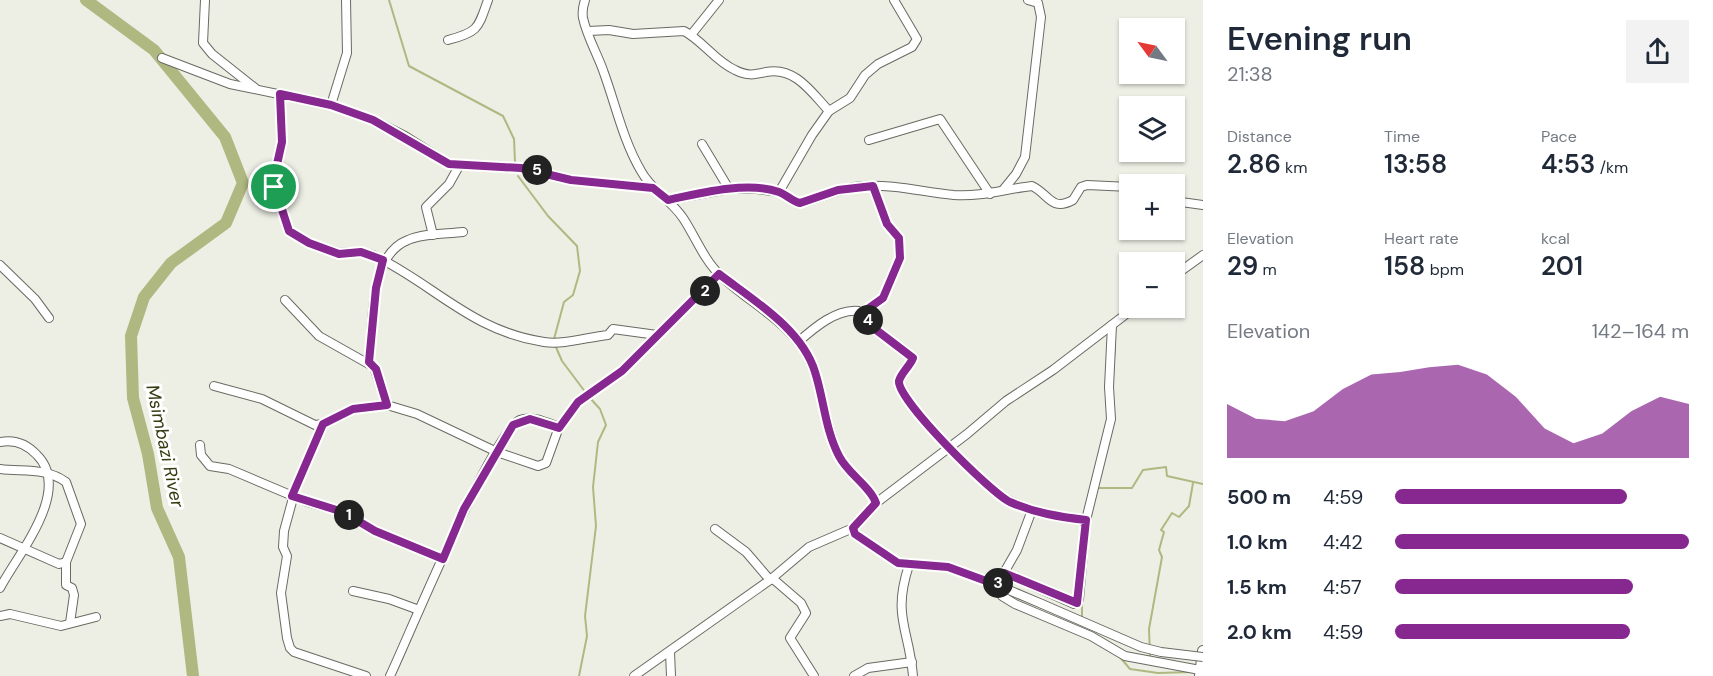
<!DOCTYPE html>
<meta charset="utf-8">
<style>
:root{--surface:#fff;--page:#f2f2f3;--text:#1f2937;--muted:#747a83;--accent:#872790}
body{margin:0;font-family:"DM Sans",sans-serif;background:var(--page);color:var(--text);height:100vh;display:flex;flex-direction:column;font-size:22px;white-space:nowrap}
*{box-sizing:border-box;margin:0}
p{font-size:20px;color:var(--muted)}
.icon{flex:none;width:33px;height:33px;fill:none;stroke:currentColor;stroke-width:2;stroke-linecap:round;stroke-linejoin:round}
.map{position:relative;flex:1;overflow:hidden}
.drawer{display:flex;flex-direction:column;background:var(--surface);width:510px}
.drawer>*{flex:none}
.needle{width:39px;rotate:303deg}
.fabs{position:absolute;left:1119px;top:18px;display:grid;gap:12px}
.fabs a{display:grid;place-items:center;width:66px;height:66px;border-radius:0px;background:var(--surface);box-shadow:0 2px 4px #0004;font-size:30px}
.pin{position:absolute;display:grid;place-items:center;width:51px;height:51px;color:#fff;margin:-26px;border:3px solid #fff;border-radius:50%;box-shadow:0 2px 6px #0007}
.km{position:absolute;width:30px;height:30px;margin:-15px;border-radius:50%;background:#222;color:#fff;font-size:16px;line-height:30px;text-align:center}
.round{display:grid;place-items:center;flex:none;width:63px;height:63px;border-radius:0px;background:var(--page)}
.overview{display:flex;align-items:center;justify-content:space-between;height:102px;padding:0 24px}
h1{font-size:33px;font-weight:600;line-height:45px}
.figures{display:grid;grid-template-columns:repeat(3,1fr);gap:9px;height:102px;padding:6px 24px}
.figures div{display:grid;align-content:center}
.figures b{font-size:26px;font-weight:600}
.figures small{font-size:16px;font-weight:400}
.figures p{font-size:16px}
.chart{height:168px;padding:12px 24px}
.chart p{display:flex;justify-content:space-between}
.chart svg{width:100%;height:108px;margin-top:6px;fill:var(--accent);opacity:.7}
ul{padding:0 24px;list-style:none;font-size:20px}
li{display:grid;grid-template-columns:96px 72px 1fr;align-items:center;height:45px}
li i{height:15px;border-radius:8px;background:var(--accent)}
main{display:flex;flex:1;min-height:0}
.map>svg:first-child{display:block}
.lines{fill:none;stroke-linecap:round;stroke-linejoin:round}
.stream{stroke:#b0b881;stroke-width:2}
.river{stroke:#b0b881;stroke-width:12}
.minor-casing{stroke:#696a62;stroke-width:10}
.tertiary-casing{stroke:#696a62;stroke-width:12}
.minor{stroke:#fff;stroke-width:8}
.tertiary{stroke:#fff;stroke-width:10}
.minor-bridge-casing{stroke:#696a62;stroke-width:10;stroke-linecap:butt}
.minor-bridge{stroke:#fff;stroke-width:8}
.route-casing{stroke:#fff;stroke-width:12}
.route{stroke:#872790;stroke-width:8}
.labels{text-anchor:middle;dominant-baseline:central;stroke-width:6;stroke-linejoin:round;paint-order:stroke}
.water-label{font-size:18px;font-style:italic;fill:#363a0f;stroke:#fff}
</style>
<main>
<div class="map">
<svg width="1203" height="676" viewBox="0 0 1203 676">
<rect width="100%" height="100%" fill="#edefe5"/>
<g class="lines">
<g class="stream">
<path d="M389 0 409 66 503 116 514 139 515 162"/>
<path d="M518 176 548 216 577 246 580 271 573 295 564 302 554 339"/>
<path d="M555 345 562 361 586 393"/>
<path d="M1113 371 1115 347"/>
<path d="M1097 488H1132L1143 470 1166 467 1167 476 1203 484"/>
<path d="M1082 619V601"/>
<path d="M1119 656 1130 669 1158 673 1191 672"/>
<path d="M1150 657 1149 629 1162 557 1159 550 1164 532 1161 530 1172 513 1179 517 1189 506 1193 483"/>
<path d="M579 676 587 636 585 616 596 526 593 487 598 442 606 425 600 409 589 397"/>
</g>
<path class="river" d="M86 0 154 50 225 137 243 183 226 223 171 263 144 297 131 336 133 398 148 454 157 508 179 557 193 676"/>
<defs>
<g id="minor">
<path d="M205 0 203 43 212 54 255 88"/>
<path d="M585 0C583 6 582 12 583 18 587 37 598 55 604 73 616 106 623 140 641 171 651 190 671 200 683 218 695 236 704 260 720 275 745 299 777 315 799 343 824 375 821 417 838 453 847 474 870 485 876 503L853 528 855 534 898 563 948 567 997 585 1042 604"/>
<path d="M588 31 609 30 633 34 684 31C703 41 715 61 735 70 747 76 754 75 766 72 795 66 812 93 829 111"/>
<path d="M691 35 719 0"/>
<path d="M448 40C479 32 478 28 488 0"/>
<path d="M162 58 230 84 331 105 373 120 405 136 449 164 521 168 571 180 653 188"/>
<path d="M280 94 282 142 273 182 289 231 309 243 339 253 361 252 373 255C434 284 471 331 544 342 564 345 588 337 608 335L613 329 657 335"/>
<path d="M331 105 347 53 346 0"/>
<path d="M869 140 940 119 990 194"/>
<path d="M702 144 729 189"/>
<path d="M1003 190 1016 174 1025 157 1041 17 1038 3 1028 0"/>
<path d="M779 192 812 135 829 111 850 98 865 75 878 64 912 47 917 39 894 0"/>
<path d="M668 200 729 189H757L779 192 800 203C821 198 840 188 862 186 894 184 923 192 954 195 981 197 1005 189 1032 186 1049 194 1051 212 1073 200L1081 187 1087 185 1130 187"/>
<path d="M1174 201 1203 205"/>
<path d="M433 235 426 207 449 184 459 166"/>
<path d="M0 265 35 299 49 318"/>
<path d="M1174 276 1203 255"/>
<path d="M285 300 319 336 374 367 387 405"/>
<path d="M862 313 883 298 900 258 899 238 887 224 873 186"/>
<path d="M798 342C814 328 837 308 859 311L875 329 913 358C910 366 901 373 899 381 897 400 988 490 1006 499 1031 512 1058 517 1086 520"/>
<path d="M369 362C374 325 367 256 408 240 424 233 446 234 463 232"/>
<path d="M214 386 262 399 315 425 323 424 353 409 387 405 417 414 497 452 538 466 546 463 559 427 578 402 622 371 719 274"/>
<path d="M323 424 296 487 284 531 283 547 287 556 281 593 287 638 290 648 294 652 366 676"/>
<path d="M0 442C15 439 27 444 37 455 73 491 17 555 0 588"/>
<path d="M200 445 201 455 210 466 229 469 307 502 343 512 375 531 443 559"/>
<path d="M0 469C23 472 45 467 66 482L81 524 66 562V585L72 588 74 595 70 623"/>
<path d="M876 503 967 434 1006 401 1053 370 1134 308"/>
<path d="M1032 510 1017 550 997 585 1002 596 1015 604 1091 636 1125 656 1200 670"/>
<path d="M715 529 746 552 770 580"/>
<path d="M0 538 59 564 66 562"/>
<path d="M909 565C892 617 909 628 913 676"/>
<path d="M1004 573 1074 604 1079 599 1086 520 1111 419 1109 387 1112 325"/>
<path d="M772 578 801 603 806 613 790 638 814 676"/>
<path d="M353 591 389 599 419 610"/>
<path d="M0 616 10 614 61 626 96 617"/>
<path d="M670 652 671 676"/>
<path d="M390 676C408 638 493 431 520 420 532 415 548 423 559 427"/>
<path d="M634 676 770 580 809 547 853 528"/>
<path d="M854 676 868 668 912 662"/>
</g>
<path id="tertiary" d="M1200 676 1203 651"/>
</defs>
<use href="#minor" class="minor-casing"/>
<use href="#tertiary" class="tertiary-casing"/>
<use href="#minor" class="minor"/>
<use href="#tertiary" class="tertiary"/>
<defs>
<path id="minor-bridge" d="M1042 604 1141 647 1161 652 1203 657"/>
</defs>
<use href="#minor-bridge" class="minor-bridge-casing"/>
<use href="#minor-bridge" class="minor-bridge"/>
</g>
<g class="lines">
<defs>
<path id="route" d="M280 94 331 105 373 120 449 164 521 168 571 180 653 188 668 200C700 193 748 181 779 192 787 195 792 201 800 203L838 190 873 186 887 224 899 238 900 258 883 298 862 313 875 329 913 358C910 366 901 373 899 381 897 400 991 493 1010 502 1035 513 1060 517 1086 520L1077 603 1004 573 997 585 948 567 898 563 855 534 853 528 876 503C870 486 848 474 839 456 825 429 824 400 815 372 802 329 753 300 719 274L622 371 578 402 559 428 530 419 513 425 464 509 443 559 375 531 343 512 292 496 323 424 353 409 387 405 376 369 369 362 376 288 383 260 361 252 339 254 309 243 289 231 273 182 282 142Z"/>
</defs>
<use href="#route" class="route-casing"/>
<use href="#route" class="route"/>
</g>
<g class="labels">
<g class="water-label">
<text transform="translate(165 446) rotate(78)">Msimbazi River</text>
</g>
</g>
</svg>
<div class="fabs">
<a><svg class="needle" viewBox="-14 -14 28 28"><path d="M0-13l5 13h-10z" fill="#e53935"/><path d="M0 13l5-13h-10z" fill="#747a83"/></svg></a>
<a><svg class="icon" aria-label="layers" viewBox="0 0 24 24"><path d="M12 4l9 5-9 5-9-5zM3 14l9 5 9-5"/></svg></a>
<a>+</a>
<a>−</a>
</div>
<div class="pin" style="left:274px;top:187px;background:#1e9e55"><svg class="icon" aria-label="arrive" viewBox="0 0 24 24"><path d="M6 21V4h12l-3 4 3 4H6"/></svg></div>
<b class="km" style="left:349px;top:515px">1</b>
<b class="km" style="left:705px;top:291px">2</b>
<b class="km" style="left:998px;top:583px">3</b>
<b class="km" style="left:868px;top:320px">4</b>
<b class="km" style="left:537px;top:170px">5</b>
</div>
<section class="drawer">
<div class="overview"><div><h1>Evening run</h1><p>21:38</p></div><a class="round"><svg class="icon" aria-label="share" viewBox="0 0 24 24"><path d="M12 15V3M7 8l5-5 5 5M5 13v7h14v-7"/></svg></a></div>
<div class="figures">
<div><p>Distance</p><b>2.86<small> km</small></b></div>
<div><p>Time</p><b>13:58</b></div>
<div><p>Pace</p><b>4:53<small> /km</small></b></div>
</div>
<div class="figures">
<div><p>Elevation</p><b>29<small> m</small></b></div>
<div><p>Heart rate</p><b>158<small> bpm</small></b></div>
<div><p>kcal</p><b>201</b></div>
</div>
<div class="chart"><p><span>Elevation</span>142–164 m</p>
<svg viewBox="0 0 160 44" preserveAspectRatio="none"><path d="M0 44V22L10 28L20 29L30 25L40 16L50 10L60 9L70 7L80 6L90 10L100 19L110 32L120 38L130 34L140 25L150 19L160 22V44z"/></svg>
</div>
<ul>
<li><b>500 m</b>4:59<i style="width:79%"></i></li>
<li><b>1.0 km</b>4:42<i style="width:100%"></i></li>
<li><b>1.5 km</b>4:57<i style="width:81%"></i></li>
<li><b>2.0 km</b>4:59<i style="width:80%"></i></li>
</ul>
</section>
</main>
